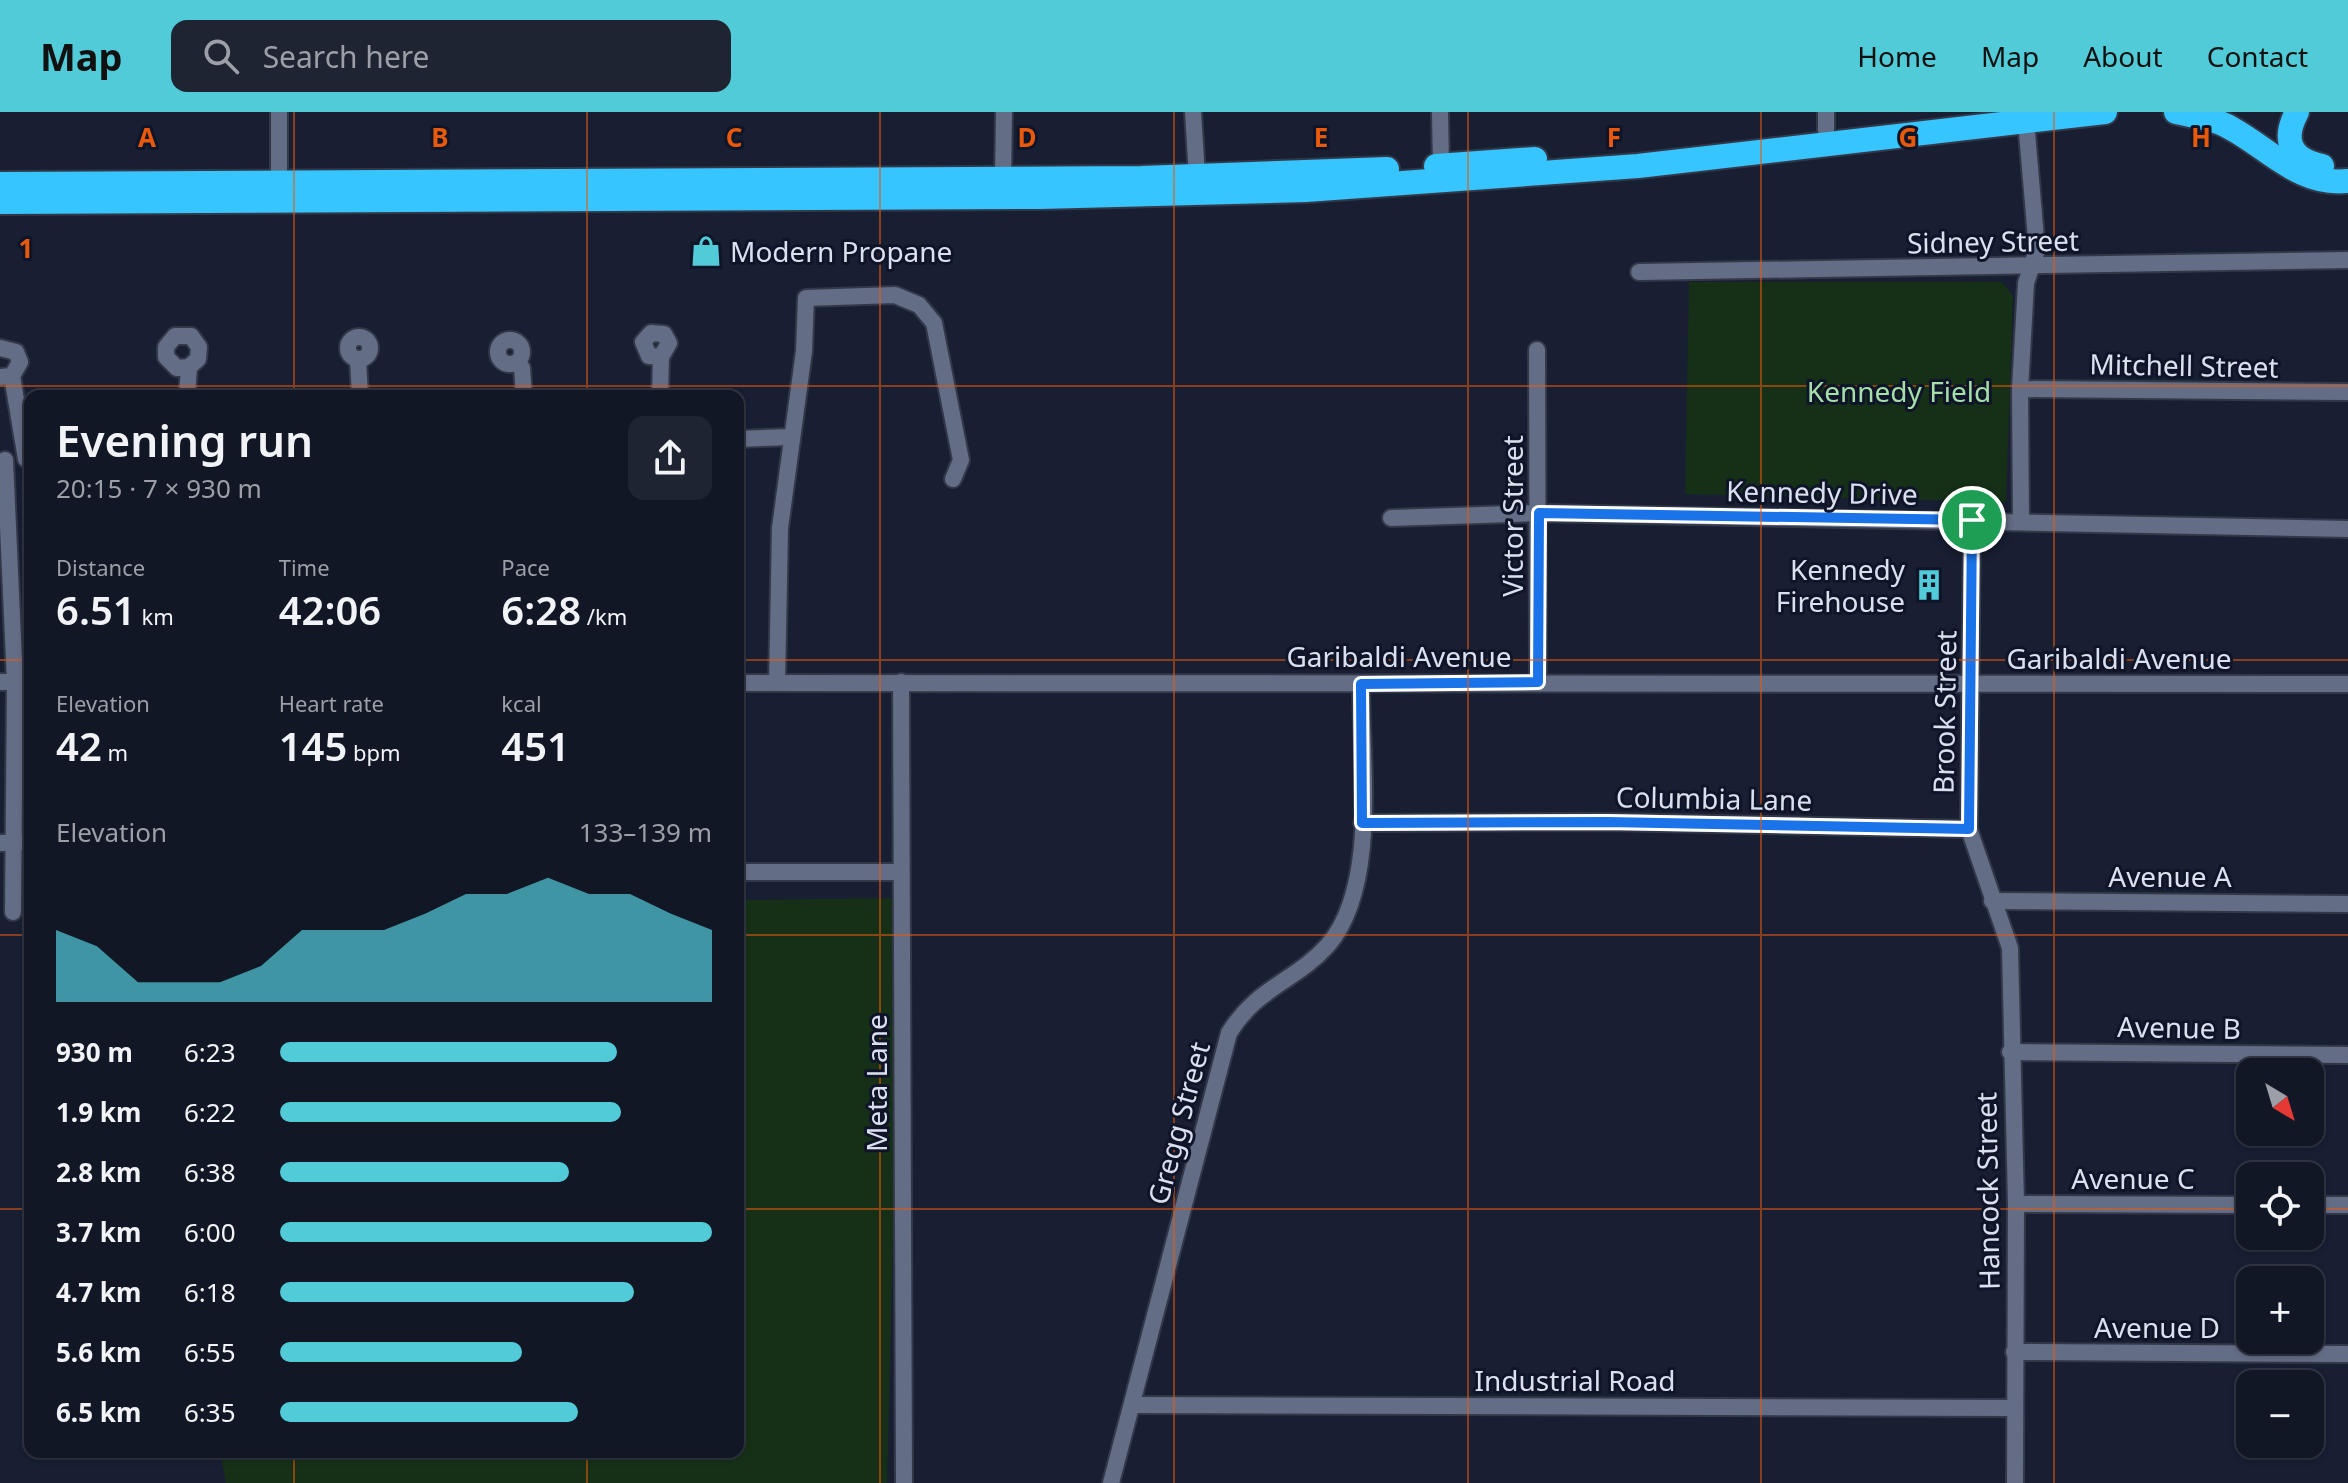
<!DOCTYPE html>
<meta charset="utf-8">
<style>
:root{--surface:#121726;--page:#1f2432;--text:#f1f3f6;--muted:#9c9fa7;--line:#313643;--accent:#52cbd8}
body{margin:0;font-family:"Noto Sans",sans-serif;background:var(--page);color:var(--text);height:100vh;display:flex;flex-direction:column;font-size:30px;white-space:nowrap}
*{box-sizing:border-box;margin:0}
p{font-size:26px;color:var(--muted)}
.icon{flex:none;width:44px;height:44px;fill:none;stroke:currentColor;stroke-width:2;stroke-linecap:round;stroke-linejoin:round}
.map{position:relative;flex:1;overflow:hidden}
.drawer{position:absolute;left:24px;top:278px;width:720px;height:1068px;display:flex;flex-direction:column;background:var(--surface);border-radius:16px;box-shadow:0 2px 6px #0004,0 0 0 2px var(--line)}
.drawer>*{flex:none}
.needle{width:52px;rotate:142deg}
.tools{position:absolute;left:2236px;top:946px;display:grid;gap:16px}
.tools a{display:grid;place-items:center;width:88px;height:88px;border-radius:16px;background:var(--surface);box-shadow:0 2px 6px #0004,0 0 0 2px var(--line);font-size:40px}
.pin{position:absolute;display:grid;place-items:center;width:68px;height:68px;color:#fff;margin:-34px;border:4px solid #fff;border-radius:50%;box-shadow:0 2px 8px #0007}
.round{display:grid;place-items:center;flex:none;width:84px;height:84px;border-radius:16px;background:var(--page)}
.overview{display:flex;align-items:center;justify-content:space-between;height:136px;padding:0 32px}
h1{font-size:44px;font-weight:600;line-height:60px}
.figures{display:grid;grid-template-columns:repeat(3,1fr);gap:12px;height:136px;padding:8px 32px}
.figures div{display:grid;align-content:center}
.figures b{font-size:40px;font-weight:600}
.figures small{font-size:22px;font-weight:400}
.figures p{font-size:22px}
.chart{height:224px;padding:16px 32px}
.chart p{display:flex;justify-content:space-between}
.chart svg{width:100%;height:144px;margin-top:8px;fill:var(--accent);opacity:.7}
ul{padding:0 32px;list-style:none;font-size:26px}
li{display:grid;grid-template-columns:128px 96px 1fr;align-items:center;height:60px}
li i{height:20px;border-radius:10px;background:var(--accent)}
header{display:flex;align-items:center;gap:48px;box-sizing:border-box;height:112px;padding:0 40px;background:var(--accent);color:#111}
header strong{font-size:38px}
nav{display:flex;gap:44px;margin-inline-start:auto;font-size:28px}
.search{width:560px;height:72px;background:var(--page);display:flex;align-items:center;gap:20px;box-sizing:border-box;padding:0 28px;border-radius:16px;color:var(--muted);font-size:30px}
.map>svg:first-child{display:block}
.green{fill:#163018}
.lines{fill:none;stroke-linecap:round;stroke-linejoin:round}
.street-casing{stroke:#333849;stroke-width:20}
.highway-casing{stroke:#333849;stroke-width:28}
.street{stroke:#646d86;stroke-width:16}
.highway{stroke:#36c5ff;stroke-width:24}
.route-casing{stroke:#fff;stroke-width:16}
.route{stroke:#1a73e8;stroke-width:10}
.grid{fill:none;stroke:#e8590c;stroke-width:2;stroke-opacity:0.55}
.labels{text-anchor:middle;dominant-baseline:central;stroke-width:6;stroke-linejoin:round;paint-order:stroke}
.street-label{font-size:28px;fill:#dbe0ef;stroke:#0f1529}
.poi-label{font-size:28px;fill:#dbe0ef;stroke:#0f1529;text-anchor:start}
.park-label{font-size:28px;fill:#a6dea8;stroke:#0f1529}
.grid-label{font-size:26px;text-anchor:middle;font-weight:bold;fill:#e8590c;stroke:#0f1529;stroke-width:6;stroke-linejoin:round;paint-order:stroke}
</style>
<header>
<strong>Map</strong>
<div class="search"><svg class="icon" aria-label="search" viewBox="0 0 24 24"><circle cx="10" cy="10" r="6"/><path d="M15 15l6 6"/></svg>Search here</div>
<nav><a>Home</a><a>Map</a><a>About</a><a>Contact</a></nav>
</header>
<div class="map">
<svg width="2348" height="1371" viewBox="0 0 2348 1371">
<rect width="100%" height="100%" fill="#181f33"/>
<g class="green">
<path d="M1689 170H2002L2013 184 2006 390 1685 382Z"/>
<path d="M901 786 887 1371H226L220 1340H738V788Z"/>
<path d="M30 868V1185L22 1199 25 869Z"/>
</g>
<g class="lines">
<defs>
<g id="street">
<path d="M279 0V71"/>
<path d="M1193 0 1197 64"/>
<path d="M1440 0 1441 53"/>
<path d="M1826 0V18"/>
<path d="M1003 67 1004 0"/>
<path d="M1639 160 2348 148"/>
<circle cx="359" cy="236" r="11"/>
<circle cx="510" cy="240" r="12"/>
<path d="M0 236 16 240 20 250 12 264 0 265"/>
<path d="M1537 238 1538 570"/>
<path d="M358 247 360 284"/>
<path d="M517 251 522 256 524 284"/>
<path d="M12 264 26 347"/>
<path d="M2020 277 2348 280"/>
<path d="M187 284 189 255 198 247 199 235 191 224H175L166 235V245L177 256 189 255"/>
<path d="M660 284 661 245 669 231 664 222 651 221 643 230 649 244 661 245"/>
<path d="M738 327 790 325"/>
<path d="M5 348 15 570 13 800"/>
<path d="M1391 406 1539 401 2348 417"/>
<path d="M1972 408 1969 717 2010 836 2016 1092 2015 1371"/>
<path d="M2021 410 2020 277 2026 171 2037 138 2026 9"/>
<path d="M0 570H30"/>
<path d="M901 570 904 1371"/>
<path d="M738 571 2348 572"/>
<path d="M777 571 780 416 804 239 806 186 895 183 919 193 934 211 961 348 953 367"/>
<path d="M1362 711 1607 710 1969 717"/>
<path d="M0 731 30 730"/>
<path d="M738 760H900"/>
<path d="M1992 789 2348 792"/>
<path d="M2010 940 2348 943"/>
<path d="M2016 1092 2250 1093"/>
<path d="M2310 1093H2348"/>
<path d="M2014 1240 2348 1242"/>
<path d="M1134 1293 2015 1296"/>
<path d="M1111 1371 1229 921C1257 875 1296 869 1328 833 1379 774 1361 648 1361 572"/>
</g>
<g id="highway">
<path d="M2176 0C2191 4 2211 6 2225 13 2266 33 2298 75 2348 69"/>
<path d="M2297 0C2282 28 2290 47 2322 54"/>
<path d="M1436 54 1535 47"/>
<path d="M0 72 1141 66 1387 57"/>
<path d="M0 90 1040 85 1306 78 1638 54 2105 0"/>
</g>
</defs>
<use href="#street" class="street-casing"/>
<use href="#highway" class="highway-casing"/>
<use href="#street" class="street"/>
<use href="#highway" class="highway"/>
</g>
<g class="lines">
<defs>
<path id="route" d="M1539 401 1972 408 1969 717 1607 710 1362 711 1361 572 1538 570Z"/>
</defs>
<use href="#route" class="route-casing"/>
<use href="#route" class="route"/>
</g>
<path class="grid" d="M294 0V284M587 0V284M880 0V1371M1174 0V1371M1468 0V1371M1761 0V1371M2054 0V1371M0 274H2348M0 548H30M738 548H2348M0 823H30M738 823H2348M0 1097H30M738 1097H2250M2310 1097H2348M294 1340V1371M587 1340V1371"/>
<defs>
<symbol id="shop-bare" viewBox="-9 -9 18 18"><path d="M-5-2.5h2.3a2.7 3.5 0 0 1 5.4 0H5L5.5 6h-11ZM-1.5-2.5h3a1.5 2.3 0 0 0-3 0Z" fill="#52cbd8" stroke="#0f1529" stroke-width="2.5" paint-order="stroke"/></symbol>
<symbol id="building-bare" viewBox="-9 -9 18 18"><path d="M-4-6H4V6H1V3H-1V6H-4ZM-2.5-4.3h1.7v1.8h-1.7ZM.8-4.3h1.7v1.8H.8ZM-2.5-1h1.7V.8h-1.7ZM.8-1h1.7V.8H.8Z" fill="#52cbd8" stroke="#0f1529" stroke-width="2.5" paint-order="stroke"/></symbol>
</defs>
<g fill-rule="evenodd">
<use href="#shop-bare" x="684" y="117" width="44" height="44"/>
<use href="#building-bare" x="1907" y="451" width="44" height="44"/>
</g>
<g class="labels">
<g class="street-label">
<text transform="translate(1993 129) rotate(-1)">Sidney Street</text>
<text transform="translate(2184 253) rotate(1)">Mitchell Street</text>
<text transform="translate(1822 380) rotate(1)">Kennedy Drive</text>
<text transform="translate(1512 404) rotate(-90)">Victor Street</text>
<text x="1399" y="544">Garibaldi Avenue</text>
<text x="2119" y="546">Garibaldi Avenue</text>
<text transform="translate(1944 600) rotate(-89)">Brook Street</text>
<text transform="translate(1714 686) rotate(1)">Columbia Lane</text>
<text x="2170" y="764">Avenue A</text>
<text transform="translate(2179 915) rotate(1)">Avenue B</text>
<text transform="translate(876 971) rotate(-90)">Meta Lane</text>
<text transform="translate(1178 1011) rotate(-75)">Gregg Street</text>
<text x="2133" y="1066">Avenue C</text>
<text transform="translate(1987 1079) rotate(-91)">Hancock Street</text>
<text x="2157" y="1215">Avenue D</text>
<text x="1575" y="1268">Industrial Road</text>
</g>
<g class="poi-label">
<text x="730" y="139">Modern Propane</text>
<text x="1905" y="457" text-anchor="end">Kennedy<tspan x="1905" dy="32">Firehouse</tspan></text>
</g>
<g class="park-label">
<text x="1899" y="279">Kennedy Field</text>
</g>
</g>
<g class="grid-label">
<text x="147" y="35">A</text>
<text x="440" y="35">B</text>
<text x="734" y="35">C</text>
<text x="1027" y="35">D</text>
<text x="1321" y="35">E</text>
<text x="1614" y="35">F</text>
<text x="1908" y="35">G</text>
<text x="2201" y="35">H</text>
<text x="26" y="146">1</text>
</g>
</svg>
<div class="tools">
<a><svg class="needle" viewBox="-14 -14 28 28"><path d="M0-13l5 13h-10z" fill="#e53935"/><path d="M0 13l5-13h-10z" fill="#9c9fa7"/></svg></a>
<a><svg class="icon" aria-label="locate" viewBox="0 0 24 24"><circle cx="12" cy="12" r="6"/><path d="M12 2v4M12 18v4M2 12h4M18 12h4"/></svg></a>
<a>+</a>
<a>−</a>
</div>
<div class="pin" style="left:1972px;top:408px;background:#1e9e55"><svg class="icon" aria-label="arrive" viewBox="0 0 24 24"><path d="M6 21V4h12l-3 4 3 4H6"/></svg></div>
<section class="drawer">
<div class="overview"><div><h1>Evening run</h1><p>20:15 · 7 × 930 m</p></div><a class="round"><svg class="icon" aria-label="share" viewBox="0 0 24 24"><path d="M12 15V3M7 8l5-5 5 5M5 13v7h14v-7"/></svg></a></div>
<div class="figures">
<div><p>Distance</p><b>6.51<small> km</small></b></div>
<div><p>Time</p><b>42:06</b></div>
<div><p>Pace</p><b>6:28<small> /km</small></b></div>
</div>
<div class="figures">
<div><p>Elevation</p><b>42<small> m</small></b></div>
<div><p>Heart rate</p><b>145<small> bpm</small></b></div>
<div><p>kcal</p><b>451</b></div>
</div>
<div class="chart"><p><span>Elevation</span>133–139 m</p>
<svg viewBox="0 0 160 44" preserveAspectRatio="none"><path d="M0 44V22L10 27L20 38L30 38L40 38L50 33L60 22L70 22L80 22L90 17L100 11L110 11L120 6L130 11L140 11L150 17L160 22V44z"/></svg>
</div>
<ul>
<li><b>930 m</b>6:23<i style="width:78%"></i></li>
<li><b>1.9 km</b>6:22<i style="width:79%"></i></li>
<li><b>2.8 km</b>6:38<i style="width:67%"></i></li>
<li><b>3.7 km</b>6:00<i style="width:100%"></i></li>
<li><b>4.7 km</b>6:18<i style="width:82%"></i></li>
<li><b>5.6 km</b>6:55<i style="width:56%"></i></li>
<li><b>6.5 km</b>6:35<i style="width:69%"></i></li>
</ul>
</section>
</div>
